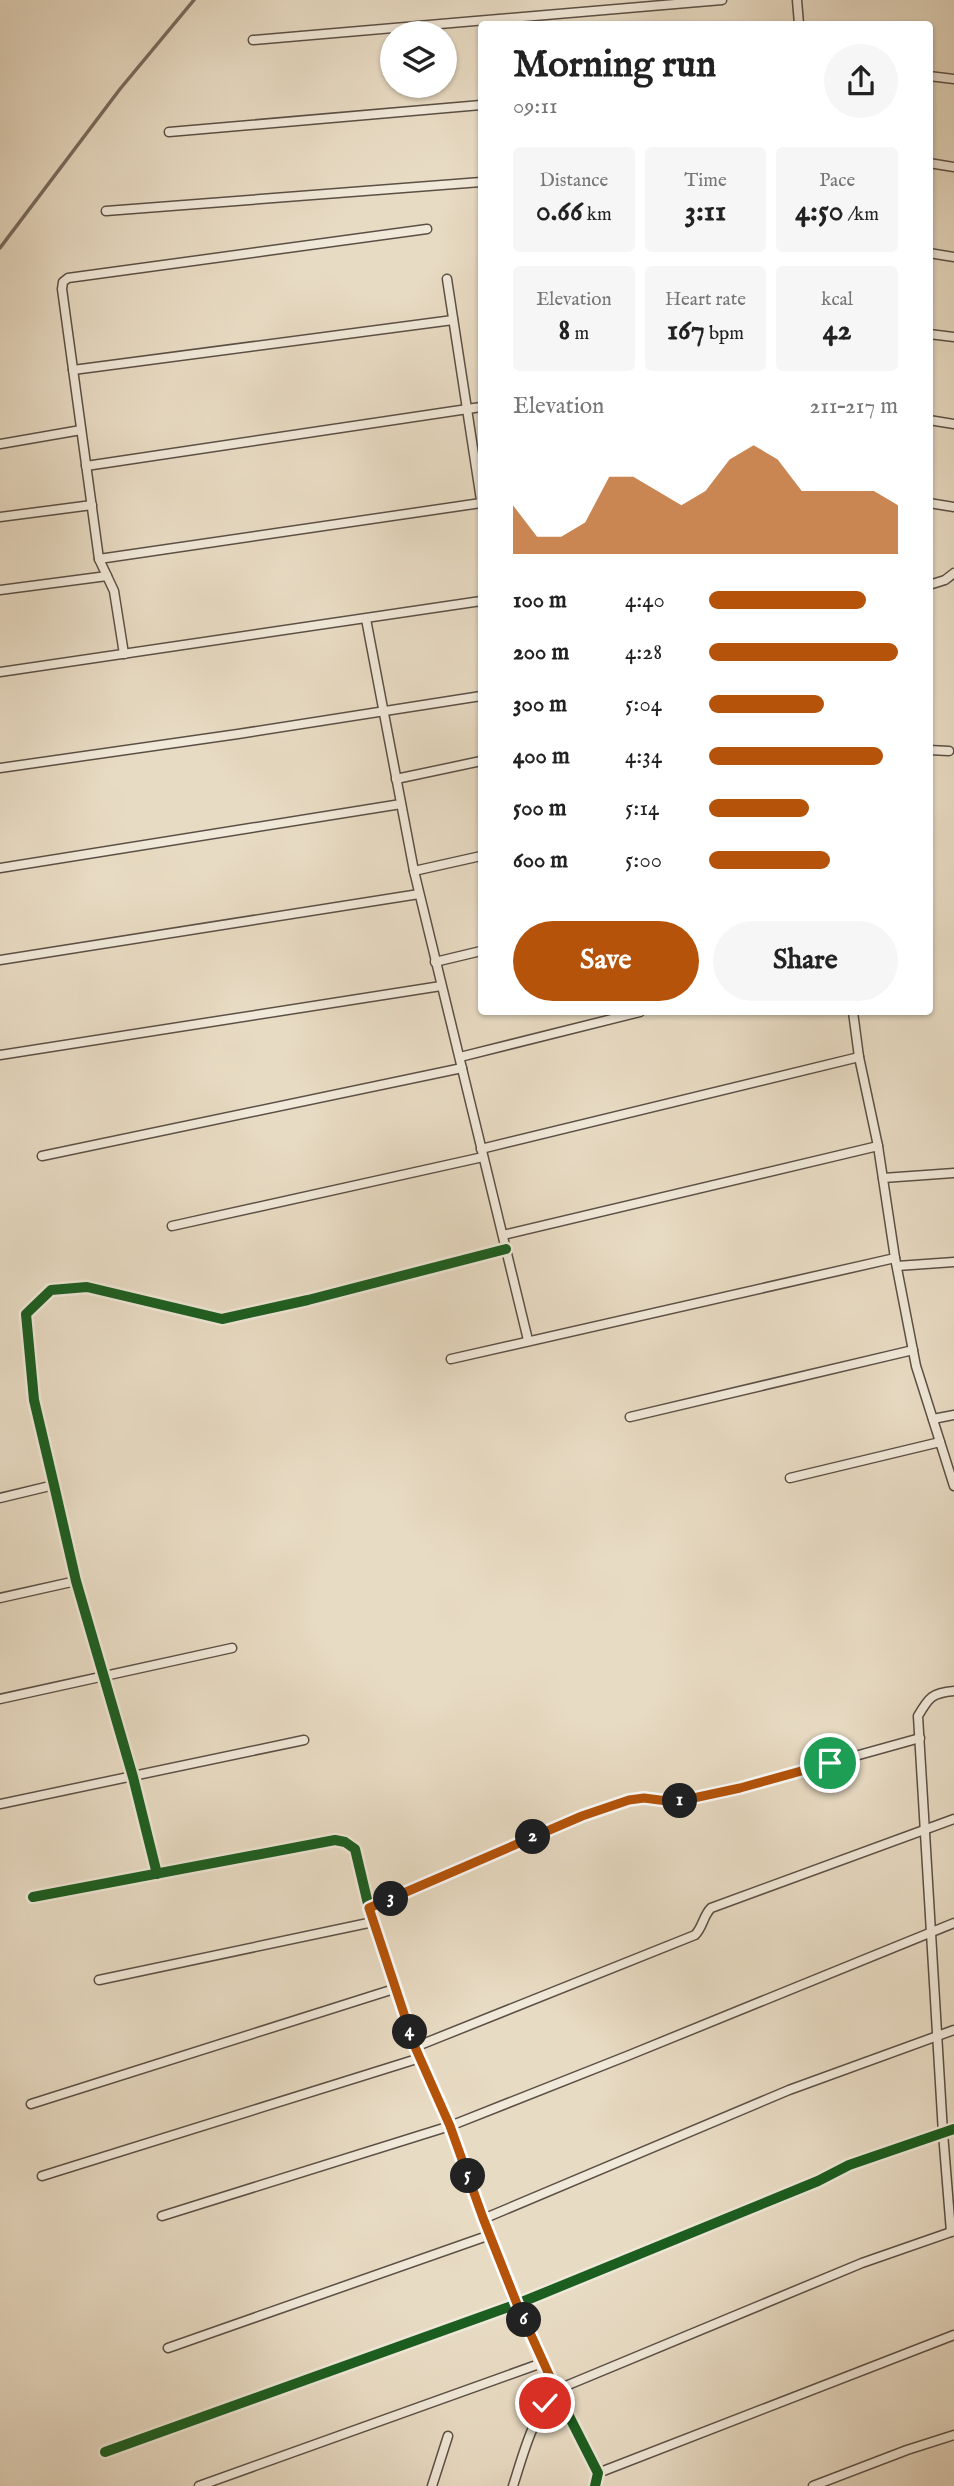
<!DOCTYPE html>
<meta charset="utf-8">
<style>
:root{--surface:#fff;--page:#f6f6f6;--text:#222;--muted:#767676;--accent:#b45309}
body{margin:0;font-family:"IM FELL English",serif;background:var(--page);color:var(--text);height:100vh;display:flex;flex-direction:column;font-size:26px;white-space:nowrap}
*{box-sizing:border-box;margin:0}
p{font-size:23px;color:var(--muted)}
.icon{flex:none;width:38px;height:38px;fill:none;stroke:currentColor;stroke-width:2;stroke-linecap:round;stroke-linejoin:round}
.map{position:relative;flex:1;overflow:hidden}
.sheet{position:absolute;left:478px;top:21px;width:455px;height:994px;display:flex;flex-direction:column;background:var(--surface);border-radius:7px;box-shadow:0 2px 5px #0004}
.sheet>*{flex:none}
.controls{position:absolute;left:380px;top:21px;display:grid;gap:14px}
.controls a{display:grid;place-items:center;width:77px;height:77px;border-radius:50%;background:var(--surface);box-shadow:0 2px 5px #0004;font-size:35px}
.pin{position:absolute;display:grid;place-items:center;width:60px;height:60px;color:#fff;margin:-30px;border:4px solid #fff;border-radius:50%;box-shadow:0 2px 7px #0007}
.km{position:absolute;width:35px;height:35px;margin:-18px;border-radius:50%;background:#222;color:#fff;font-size:19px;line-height:35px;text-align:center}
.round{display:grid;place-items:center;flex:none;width:74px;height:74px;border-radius:37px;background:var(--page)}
.headline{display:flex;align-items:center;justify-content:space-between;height:119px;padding:0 35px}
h1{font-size:38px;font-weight:700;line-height:52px}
.metrics{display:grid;grid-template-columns:repeat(3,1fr);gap:10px;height:119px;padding:7px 35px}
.metrics div{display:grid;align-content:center;border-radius:7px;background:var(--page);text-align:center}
.metrics b{font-size:30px;font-weight:700}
.metrics small{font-size:19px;font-weight:400}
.metrics p{font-size:19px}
.chart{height:196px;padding:14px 35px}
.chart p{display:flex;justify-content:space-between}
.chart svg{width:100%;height:126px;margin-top:7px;fill:var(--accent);opacity:.7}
.action{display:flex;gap:14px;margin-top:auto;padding:14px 35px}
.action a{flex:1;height:80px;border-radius:42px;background:var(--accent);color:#fff;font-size:28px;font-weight:700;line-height:80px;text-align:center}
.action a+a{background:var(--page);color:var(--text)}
ul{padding:0 35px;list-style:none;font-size:23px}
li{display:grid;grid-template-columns:112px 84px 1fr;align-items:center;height:52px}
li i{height:18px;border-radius:9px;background:var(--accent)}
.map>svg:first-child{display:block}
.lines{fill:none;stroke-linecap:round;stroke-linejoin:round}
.stream{stroke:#786b5e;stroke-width:3.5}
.street-casing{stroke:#5c5046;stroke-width:11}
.street{stroke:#f0e8d8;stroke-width:8}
.cycleway-casing{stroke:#f0e8d8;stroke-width:15}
.cycleway{stroke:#1b5e20;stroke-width:10}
.route-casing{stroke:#fff;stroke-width:14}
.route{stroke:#b45309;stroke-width:9}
</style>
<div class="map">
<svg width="954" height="2486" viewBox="0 0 954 2486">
<rect width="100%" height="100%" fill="#e8dbc3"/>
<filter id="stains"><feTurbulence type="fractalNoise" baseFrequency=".00286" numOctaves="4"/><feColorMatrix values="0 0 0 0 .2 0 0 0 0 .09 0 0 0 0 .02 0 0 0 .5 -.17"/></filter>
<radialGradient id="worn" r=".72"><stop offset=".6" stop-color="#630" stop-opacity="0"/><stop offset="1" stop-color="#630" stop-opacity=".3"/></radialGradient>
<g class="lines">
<path class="stream" d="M0 248 120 89 194 0"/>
<defs>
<g id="street">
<path d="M797 0 799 24"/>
<path d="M253 40 722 0"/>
<path d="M929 76 954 79"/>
<path d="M169 132 481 105"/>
<path d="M929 163 954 167"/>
<path d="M106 211 481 182"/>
<path d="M929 253 954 257"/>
<path d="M447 279 481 500"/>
<path d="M929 334 954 337"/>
<path d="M73 370 453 320"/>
<path d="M929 420 954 424"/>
<path d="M0 444 81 430"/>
<path d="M86 466 481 407"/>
<path d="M929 503 954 507"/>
<path d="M0 517 92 505"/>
<path d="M99 559 481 503"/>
<path d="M929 585 945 580 954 573"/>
<path d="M0 590 107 576"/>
<path d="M366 619 414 871 528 1340"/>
<path d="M124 654 114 591 99 559 62 289 63 282 68 278 427 229"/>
<path d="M0 672 481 601"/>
<path d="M929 750 949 751"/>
<path d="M0 768 238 734 481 696"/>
<path d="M396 779 481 761"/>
<path d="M0 868 401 804"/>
<path d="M414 871 481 856"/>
<path d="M0 960 419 894"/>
<path d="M435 962 481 951"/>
<path d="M853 1012 859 1057 878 1146 895 1258 916 1366 954 1486"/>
<path d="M0 1055 441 986"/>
<path d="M460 1057 640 1012"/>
<path d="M481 1149 859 1057"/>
<path d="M42 1156 462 1068"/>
<path d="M883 1178 954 1173"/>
<path d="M172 1226 483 1157"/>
<path d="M503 1235 878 1146"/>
<path d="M897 1266 954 1262"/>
<path d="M451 1359 895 1258"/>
<path d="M630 1417 913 1350"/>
<path d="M933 1419 954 1415"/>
<path d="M790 1478 940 1442"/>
<path d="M0 1498 54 1485"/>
<path d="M0 1598 76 1581"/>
<path d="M0 1699 232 1648"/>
<path d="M0 1804 304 1740"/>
<path d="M157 1874 133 1777 76 1581 54 1485 34 1400 26 1314 51 1290 87 1287 222 1319 308 1300 506 1249"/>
<path d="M33 1897 335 1840 345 1842 355 1849 369 1908 415 2047 450 2126 483 2219 542 2363 598 2473 595 2486"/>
<path d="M369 1908 581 1816 629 1800 644 1798 675 1803 740 1788 920 1738"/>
<path d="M99 1980 373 1922"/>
<path d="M415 2047 695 1935C703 1927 703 1916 711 1908L954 1819"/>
<path d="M31 2104 394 1989"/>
<path d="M42 2176 420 2058"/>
<path d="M162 2216 450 2126 627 2056 954 1923"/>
<path d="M483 2219 789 2090 954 2030"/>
<path d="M951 2232 943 2133 918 1716C929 1697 932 1693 954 1691"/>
<path d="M168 2348 490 2235"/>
<path d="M105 2452 517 2304 818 2181 849 2165 954 2129"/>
<path d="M598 2473 954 2335"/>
<path d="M199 2486 542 2363"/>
<path d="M432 2486 448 2436"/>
<path d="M513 2486C524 2452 532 2418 556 2390L862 2263 954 2231"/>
<path d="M813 2486 907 2450 954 2435"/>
</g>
</defs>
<use href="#street" class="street-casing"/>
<use href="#street" class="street"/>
<defs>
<g id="cycleway">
<path d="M157 1874 133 1777 76 1581 54 1485 34 1400 26 1314 51 1290 87 1287 222 1319 308 1300 506 1249"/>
<path d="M33 1897 335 1840 345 1842 355 1849 369 1908 415 2047 450 2126 483 2219 542 2363 598 2473 595 2486"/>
<path d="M105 2452 517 2304 818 2181 849 2165 954 2129"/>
</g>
</defs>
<use href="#cycleway" class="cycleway-casing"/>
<use href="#cycleway" class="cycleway"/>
</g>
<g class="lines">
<defs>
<path id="route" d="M545 2403 556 2390 517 2304 483 2218 450 2126 415 2047 369 1908 582 1816 629 1800 644 1798 675 1802 740 1788 830 1763"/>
</defs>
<use href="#route" class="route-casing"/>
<use href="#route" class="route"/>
</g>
<rect width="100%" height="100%" filter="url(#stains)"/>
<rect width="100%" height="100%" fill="url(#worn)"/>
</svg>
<div class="controls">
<a><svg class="icon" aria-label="layers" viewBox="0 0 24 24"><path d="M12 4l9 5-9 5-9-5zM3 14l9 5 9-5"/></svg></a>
</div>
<div class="pin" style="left:830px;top:1763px;background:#1e9e55"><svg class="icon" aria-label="arrive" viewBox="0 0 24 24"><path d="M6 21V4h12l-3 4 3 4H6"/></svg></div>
<div class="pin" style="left:545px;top:2403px;background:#d93025"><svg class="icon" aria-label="check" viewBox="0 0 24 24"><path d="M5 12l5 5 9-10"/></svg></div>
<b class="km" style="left:680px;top:1801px">1</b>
<b class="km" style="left:533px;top:1837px">2</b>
<b class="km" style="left:391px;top:1899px">3</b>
<b class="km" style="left:410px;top:2032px">4</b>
<b class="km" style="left:468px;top:2176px">5</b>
<b class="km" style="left:524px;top:2320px">6</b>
<section class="sheet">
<div class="headline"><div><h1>Morning run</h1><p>09:11</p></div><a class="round"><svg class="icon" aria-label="share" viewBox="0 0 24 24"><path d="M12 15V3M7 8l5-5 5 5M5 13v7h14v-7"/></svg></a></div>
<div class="metrics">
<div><p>Distance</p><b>0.66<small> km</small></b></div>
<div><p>Time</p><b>3:11</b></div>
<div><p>Pace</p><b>4:50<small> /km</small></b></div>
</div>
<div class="metrics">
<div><p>Elevation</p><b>8<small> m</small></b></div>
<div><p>Heart rate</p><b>167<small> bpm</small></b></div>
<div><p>kcal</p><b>42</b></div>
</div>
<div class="chart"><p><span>Elevation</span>211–217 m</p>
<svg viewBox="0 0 160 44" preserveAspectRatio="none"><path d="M0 44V27L10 38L20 38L30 33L40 17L50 17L60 22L70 27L80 22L90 11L100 6L110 11L120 22L130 22L140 22L150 22L160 27V44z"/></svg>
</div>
<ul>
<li><b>100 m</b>4:40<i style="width:83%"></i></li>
<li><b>200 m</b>4:28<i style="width:100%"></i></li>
<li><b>300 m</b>5:04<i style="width:61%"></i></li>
<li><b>400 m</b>4:34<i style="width:92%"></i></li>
<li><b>500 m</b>5:14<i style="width:53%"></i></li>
<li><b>600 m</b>5:00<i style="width:64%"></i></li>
</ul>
<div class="action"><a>Save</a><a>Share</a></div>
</section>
</div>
